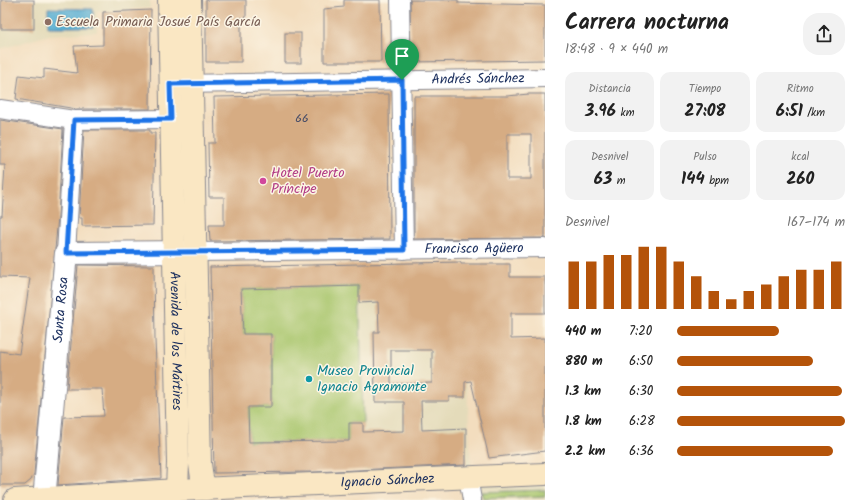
<!DOCTYPE html>
<html lang="es">
<meta charset="utf-8">
<style>
:root{--surface:#fff;--page:#f2f2f2;--text:#222;--muted:#767676;--accent:#b45309}
body{margin:0;font-family:Kalam,sans-serif;background:var(--page);color:var(--text);height:100vh;display:flex;flex-direction:column;font-size:15px;white-space:nowrap}
*{box-sizing:border-box;margin:0}
p{font-size:13px;color:var(--muted)}
.icon{flex:none;width:22px;height:22px;fill:none;stroke:currentColor;stroke-width:2;stroke-linecap:round;stroke-linejoin:round}
.map{position:relative;flex:1;overflow:hidden}
.details{display:flex;flex-direction:column;background:var(--surface);width:320px}
.details>*{flex:none}
.pin{position:absolute;display:grid;place-items:center;width:34px;height:34px;color:#fff;margin:-41px -17px;border-radius:50% 50% 50% 0;rotate:-45deg;box-shadow:0 0 4px #0007}
.pin .icon{rotate:45deg}
.round{display:grid;place-items:center;flex:none;width:42px;height:42px;border-radius:16px;background:var(--page)}
.head{display:flex;align-items:center;justify-content:space-between;height:68px;padding:0 20px}
h1{font-size:22px;font-weight:800;line-height:30px}
.figures{display:grid;grid-template-columns:repeat(3,1fr);gap:6px;height:68px;padding:4px 20px}
.figures div{display:grid;align-content:center;border-radius:10px;background:var(--page);text-align:center}
.figures b{font-size:17px;font-weight:800}
.figures small{font-size:11px;font-weight:400}
.figures p{font-size:11px}
.chart{height:112px;padding:8px 20px}
.chart p{display:flex;justify-content:space-between}
.chart svg{width:100%;height:72px;margin-top:4px;stroke:var(--accent);stroke-width:6}
ul{padding:0 20px;list-style:none;font-size:13px}
li{display:grid;grid-template-columns:64px 48px 1fr;align-items:center;height:30px}
li i{height:10px;border-radius:5px;background:var(--accent)}
main{display:flex;flex:1;min-height:0}
.map>svg:first-child{display:block}
.built{fill:#e4dbba}
.green{fill:#a9c66d;stroke:#627a66}
.water{fill:#56add2;stroke:#386e98}
.building{fill:#d6ac83;fill-rule:evenodd}
.lines{fill:none;stroke-linecap:round;stroke-linejoin:round}
.minor-casing{stroke:#87868e;stroke-width:20}
.tertiary-casing{stroke:#87868e;stroke-width:24}
.secondary-casing{stroke:#87868e;stroke-width:24}
.minor{stroke:#fff;stroke-width:18}
.tertiary{stroke:#fff;stroke-width:22}
.secondary{stroke:#fae7c3;stroke-width:22}
.route-casing{stroke:#fff;stroke-width:8}
.route{stroke:#1a73e8;stroke-width:5}
.education-dot{fill:#8d6e63;stroke:#fcf5e5;stroke-width:1.5}
.hotel-dot{fill:#d1479c;stroke:#fcf5e5;stroke-width:1.5}
.culture-dot{fill:#0f9aa8;stroke:#fcf5e5;stroke-width:1.5}
.labels{text-anchor:middle;dominant-baseline:central;stroke-width:3;stroke-linejoin:round;paint-order:stroke}
.number-label{font-size:12px;fill:#4a4e67}
.education-label{font-size:14px;fill:#785e54;stroke:#fcf5e5;text-anchor:start}
.street-label{font-size:14px;fill:#1b2f5e;stroke:#fcf5e5}
.hotel-label{font-size:14px;fill:#b23c85;stroke:#fcf5e5;text-anchor:start}
.culture-label{font-size:14px;fill:#0d838f;stroke:#fcf5e5;text-anchor:start}
</style>
<main>
<div class="map">
<svg width="545" height="500" viewBox="0 0 545 500">
<rect width="100%" height="100%" fill="#fcf5e5"/>
<filter id="ink" filterUnits="userSpaceOnUse"><feTurbulence type="fractalNoise" baseFrequency=".025" numOctaves="2"/><feDisplacementMap in="SourceGraphic" scale="8" xChannelSelector="R" yChannelSelector="G"/><feConvolveMatrix kernelMatrix="1 2 1 2 8 2 1 2 1" color-interpolation-filters="sRGB"/></filter>
<filter id="wash" filterUnits="userSpaceOnUse"><feTurbulence type="fractalNoise" baseFrequency=".012" numOctaves="4" result="noise"/><feDisplacementMap in="SourceGraphic" scale="16" xChannelSelector="R" yChannelSelector="G"/><feGaussianBlur stdDeviation="0.9" result="paint"/><feColorMatrix in="noise" values="0 0 0 0 0 0 0 0 0 0 0 0 0 0 0 0 0 1.4 0 .05"/><feComposite in="paint" operator="in"/></filter>
<g filter="url(#wash)">
<rect width="100%" height="100%" fill="#f3ddbe"/>
<g class="built">
<path d="M0 0H150V8L97 12V32L49 35 0 49Z"/>
<path d="M461 262 471 468 363 471 358 265Z"/>
<path d="M545 474V500H472L468 477Z"/>
</g>
<g class="green">
<path d="M359 286 363 423H349V441L249 442 248 407H271V334H243L241 289Z"/>
<path d="M545 490V496L483 498 481 492Z"/>
</g>
<path class="water" d="M48 8 93 9V27H48Z"/>
<g id="blocks">
<g class="building">
<rect x="1" y="0" width="33" height="29"/>
<path d="M206 0H246V18H241V62H206Z"/>
<path d="M344 0H380L381 62H324V9L344 7Z"/>
<path d="M410 0H458V3L545 5V60L411 62Z"/>
<path d="M151 10 150 109H77L16 99 19 75 44 78V69L77 73 74 46 103 45V12Z"/>
<rect x="285" y="33" width="16" height="30"/>
<path d="M389 94 390 239 210 241 209 225H224V197H209L208 143H215L214 97Z"/>
<path d="M529 94H545V238L414 239V96H507ZM507 134H531V179H507Z"/>
<path d="M0 120 63 129 58 217 34 474 31 480 25 485H0V351L19 354 30 278 0 277V216H2L5 165H0Z"/>
<path d="M84 130H150V133H155L153 225 82 226V218H79Z"/>
<path d="M461 262V264H510V277H545V313H511V339L545 338V451L489 458 471 381 465 382V397H449V401H421L422 430 466 428V465L313 472 214 473 210 267ZM359 286V303L378 302 379 332H374L375 402H404V431L363 432V423H349V441L249 442 248 407H271V334H243L241 289ZM391 350H432V383L391 384Z"/>
<path d="M78 265 154 266 155 340 161 478 58 485 64 417 104 416 102 389H67Z"/>
</g>
</g>
</g>
<g filter="url(#ink)">
<use href="#blocks" fill-opacity="0" stroke="#87868e" stroke-width="1"/>
<g class="lines">
<defs>
<g id="minor">
<path d="M400 0 404 250"/>
<path id="s1" d="M178 84 545 78"/>
<path d="M0 109 74 120 171 119"/>
<path id="s2" d="M194 252 545 248"/>
<path d="M66 253 74 120"/>
<path d="M468 477 472 500"/>
</g>
<g id="tertiary">
<path id="s3" d="M44 500 66 253 193 252"/>
</g>
<g id="secondary">
<path id="s4" d="M169 0 178 463 177 490"/>
<path d="M190 0 200 464 202 478 206 489"/>
<path id="s5" d="M15 500 177 490 545 474"/>
</g>
</defs>
<use href="#minor" class="minor-casing"/>
<use href="#tertiary" class="tertiary-casing"/>
<use href="#secondary" class="secondary-casing"/>
<use href="#minor" class="minor"/>
<use href="#tertiary" class="tertiary"/>
<use href="#secondary" class="secondary"/>
</g>
</g>
<g class="lines" filter="url(#ink)">
<defs>
<path id="route" d="M402 80 404 250 66 253 74 120 171 119 170 84Z"/>
</defs>
<use href="#route" class="route-casing"/>
<use href="#route" class="route"/>
</g>
<circle class="education-dot" cx="48" cy="22" r="4"/>
<circle class="hotel-dot" cx="263" cy="181" r="4"/>
<circle class="culture-dot" cx="309" cy="379" r="4"/>
<g class="labels">
<g class="number-label">
<text x="302" y="118">66</text>
</g>
<g class="education-label">
<text x="56" y="22">Escuela Primaria Josué País García</text>
</g>
<g class="street-label">
<text stroke="none"><textPath href="#s1" startOffset="300">Andrés Sánchez</textPath></text>
<text stroke="none"><textPath href="#s2" startOffset="280">Francisco Agüero</textPath></text>
<text stroke="none"><textPath href="#s3" startOffset="191">Santa Rosa</textPath></text>
<text stroke="none"><textPath href="#s4" startOffset="341">Avenida de los Mártires</textPath></text>
<text stroke="none"><textPath href="#s5" startOffset="373">Ignacio Sánchez</textPath></text>
</g>
<g class="hotel-label">
<text x="271" y="173">Hotel Puerto<tspan x="271" dy="16">Príncipe</tspan></text>
</g>
<g class="culture-label">
<text x="317" y="371">Museo Provincial<tspan x="317" dy="16">Ignacio Agramonte</tspan></text>
</g>
</g>
</svg>
<div class="pin" style="left:402px;top:80px;background:#1e9e55"><svg class="icon" aria-label="arrive" viewBox="0 0 24 24"><path d="M6 21V4h12l-3 4 3 4H6"/></svg></div>
</div>
<section class="details">
<div class="head"><div><h1>Carrera nocturna</h1><p>18:48 · 9 × 440 m</p></div><a class="round"><svg class="icon" aria-label="share" viewBox="0 0 24 24"><path d="M12 15V3M7 8l5-5 5 5M5 13v7h14v-7"/></svg></a></div>
<div class="figures">
<div><p>Distancia</p><b>3.96<small> km</small></b></div>
<div><p>Tiempo</p><b>27:08</b></div>
<div><p>Ritmo</p><b>6:51<small> /km</small></b></div>
</div>
<div class="figures">
<div><p>Desnivel</p><b>63<small> m</small></b></div>
<div><p>Pulso</p><b>144<small> bpm</small></b></div>
<div><p>kcal</p><b>260</b></div>
</div>
<div class="chart"><p><span>Desnivel</span>167–174 m</p>
<svg viewBox="0 0 160 44" preserveAspectRatio="none"><path d="M5 44V15M15 44V15M25 44V11M35 44V11M45 44V6M55 44V6M65 44V15M75 44V24M85 44V33M95 44V38M105 44V33M115 44V29M125 44V24M135 44V20M145 44V20M155 44V15"/></svg>
</div>
<ul>
<li><b>440 m</b>7:20<i style="width:61%"></i></li>
<li><b>880 m</b>6:50<i style="width:81%"></i></li>
<li><b>1.3 km</b>6:30<i style="width:98%"></i></li>
<li><b>1.8 km</b>6:28<i style="width:100%"></i></li>
<li><b>2.2 km</b>6:36<i style="width:93%"></i></li>
</ul>
</section>
</main>
